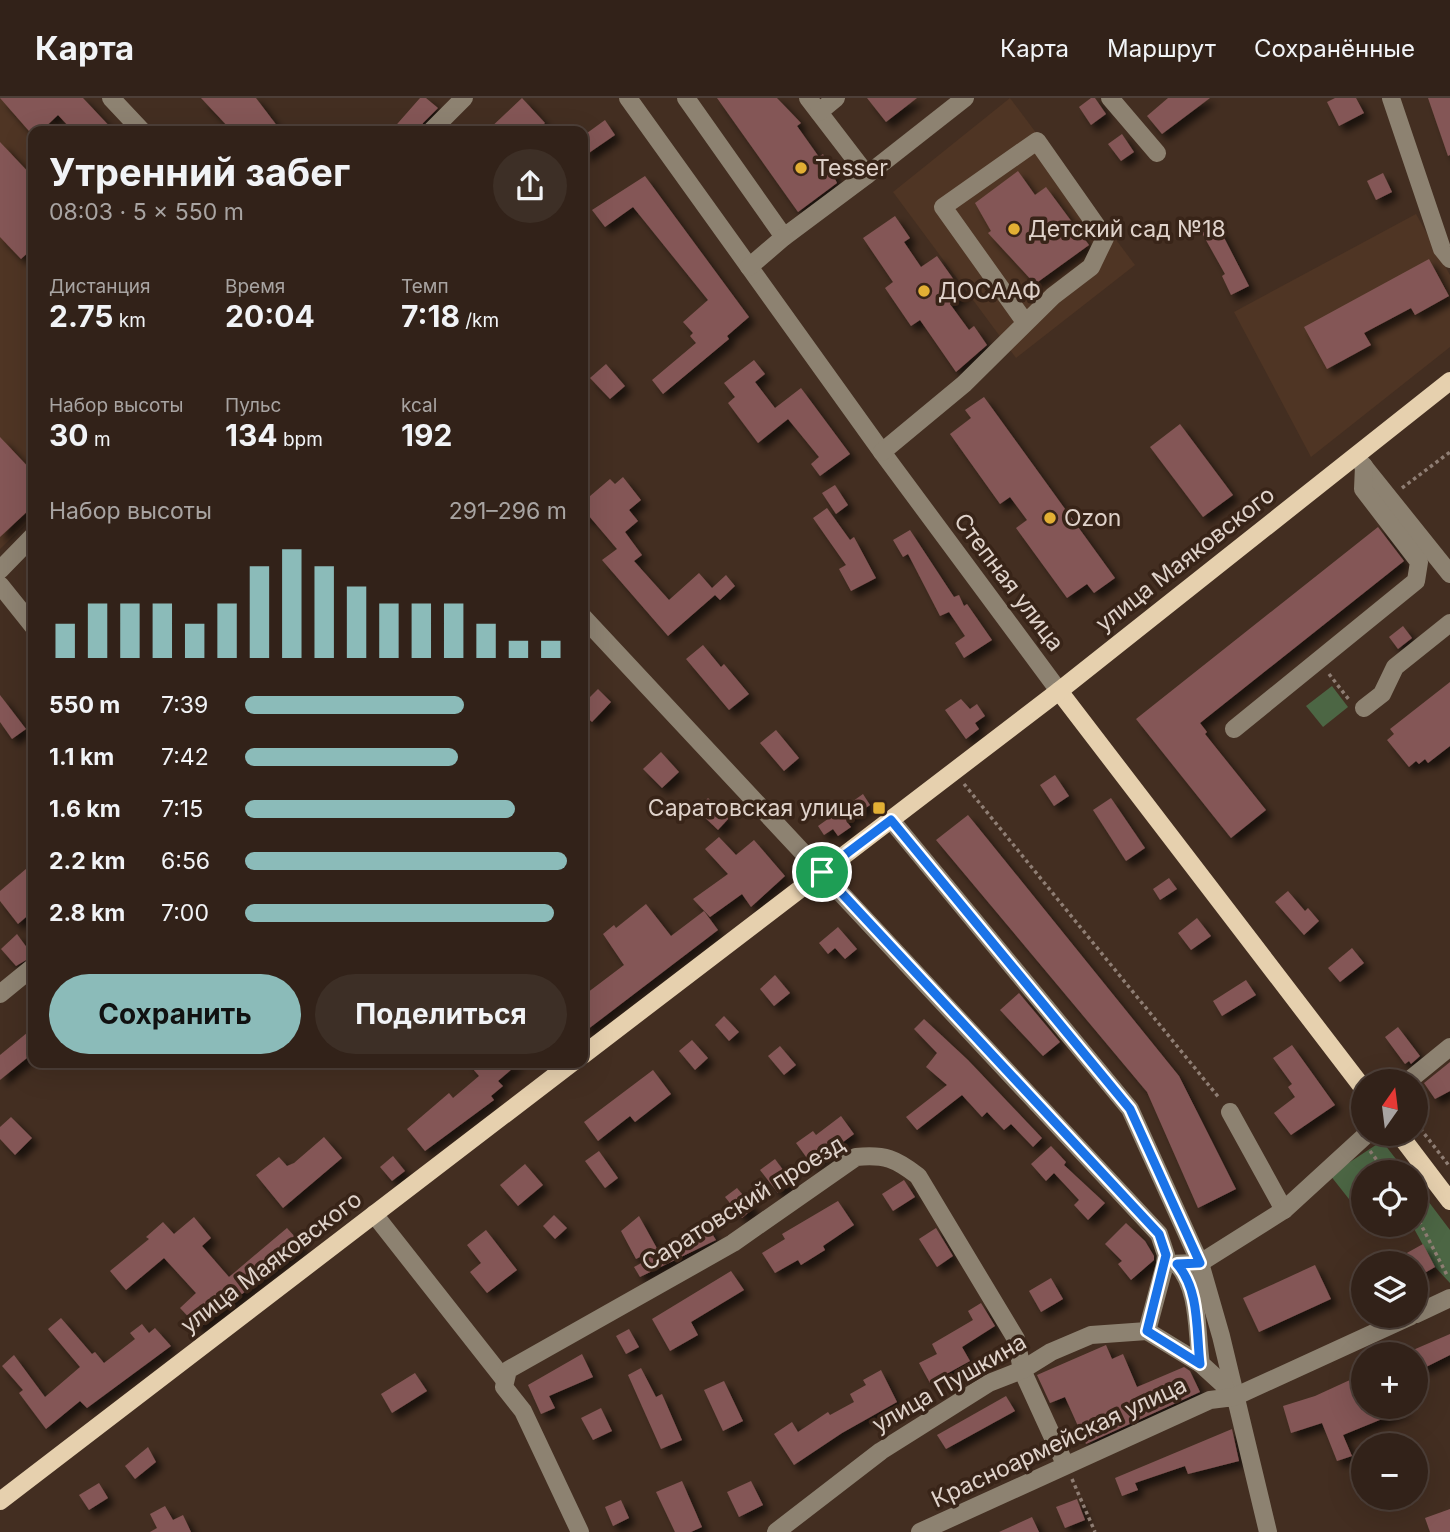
<!DOCTYPE html>
<html lang="ru">
<meta charset="utf-8">
<style>
:root{--surface:#322219;--page:#3d2f26;--text:#f1f3f6;--muted:#a8a4a2;--line:#4d3f38;--accent:#8bbbb9}
body{margin:0;font-family:Inter,sans-serif;background:var(--page);color:var(--text);height:100vh;display:flex;flex-direction:column;font-size:26px;white-space:nowrap}
*{box-sizing:border-box;margin:0}
p{font-size:23px;color:var(--muted)}
.icon{flex:none;width:38px;height:38px;fill:none;stroke:currentColor;stroke-width:2;stroke-linecap:round;stroke-linejoin:round}
.map{position:relative;flex:1;overflow:hidden}
.details{position:absolute;left:28px;top:28px;width:560px;height:942px;display:flex;flex-direction:column;background:var(--surface);border-radius:14px;box-shadow:0 7px 28px #0002,0 0 0 2px var(--line)}
.details>*{flex:none}
.needle{width:46px;rotate:14deg}
.buttons{position:absolute;left:1351px;top:971px;display:grid;gap:14px}
.buttons a{display:grid;place-items:center;width:77px;height:77px;border-radius:50%;background:var(--surface);box-shadow:0 7px 28px #0002,0 0 0 2px var(--line);font-size:35px}
.pin{position:absolute;display:grid;place-items:center;width:60px;height:60px;color:#fff;margin:-30px;border:4px solid #fff;border-radius:50%;box-shadow:0 2px 7px #0007}
.round{display:grid;place-items:center;flex:none;width:74px;height:74px;border-radius:37px;background:var(--page)}
.overview{display:flex;align-items:center;justify-content:space-between;height:119px;padding:0 21px}
h1{font-size:38px;font-weight:700;line-height:52px}
.metrics{display:grid;grid-template-columns:repeat(3,1fr);gap:10px;height:119px;padding:7px 21px}
.metrics div{display:grid;align-content:center}
.metrics b{font-size:30px;font-weight:700}
.metrics small{font-size:19px;font-weight:400}
.metrics p{font-size:19px}
.chart{height:196px;padding:14px 21px}
.chart p{display:flex;justify-content:space-between}
.chart svg{width:100%;height:126px;margin-top:7px;stroke:var(--accent);stroke-width:6}
.cta{display:flex;gap:14px;margin-top:auto;padding:14px 21px}
.cta a{flex:1;height:80px;border-radius:42px;background:var(--accent);color:#111;font-size:28px;font-weight:700;line-height:80px;text-align:center}
.cta a+a{background:var(--page);color:var(--text)}
ul{padding:0 21px;list-style:none;font-size:23px}
li{display:grid;grid-template-columns:112px 84px 1fr;align-items:center;height:52px}
li i{height:18px;border-radius:9px;background:var(--accent)}
header{display:flex;align-items:center;gap:42px;box-sizing:border-box;height:98px;padding:0 35px;background:var(--surface);border-bottom:2px solid var(--line)}
header strong{font-size:33px}
nav{display:flex;gap:38px;margin-inline-start:auto;font-size:24px}
.map>svg:first-child{display:block}
.built{fill:#4f3524}
.green{fill:#4c6644}
.building{fill:#845756;filter:url(#shadow)}
.lines{fill:none;stroke-linecap:round;stroke-linejoin:round}
.path{stroke:#8f7e74;stroke-width:3.5;stroke-dasharray:3.5 3.5;stroke-linecap:butt}
.minor{stroke:#8d8271;stroke-width:18}
.major{stroke:#e6d0ae;stroke-width:18}
.route-casing{stroke:#fff;stroke-width:14}
.route{stroke:#1a73e8;stroke-width:9}
.poi-dot{fill:#e2af34;stroke:#382418;stroke-width:2.5}
.labels{text-anchor:middle;dominant-baseline:central;stroke-width:7;stroke-linejoin:round;paint-order:stroke}
.poi-label{font-size:23px;fill:#dfd2ca;stroke:#382418;text-anchor:start}
.street-label{font-size:23px;fill:#dfd2ca;stroke:#382418}
</style>
<header>
<strong>Карта</strong>
<nav><a>Карта</a><a>Маршрут</a><a>Сохранённые</a></nav>
</header>
<div class="map">
<svg width="1450" height="1434" viewBox="0 0 1450 1434">
<defs>
<filter id="shadow"><feDropShadow dx="6" dy="6" stdDeviation="3.5" flood-color="#0009"/></filter>
</defs>
<rect width="100%" height="100%" fill="#432e21"/>
<g class="built">
<path d="M0 0H32L64 33H33V419L0 451Z"/>
<path d="M1010 0 1135 167 1016 260 893 94Z"/>
<path d="M1416 116 1450 177V249L1311 359 1234 214Z"/>
</g>
<g class="green">
<path d="M1332 588 1348 609 1323 629 1306 608Z"/>
<path d="M1382 1043 1406 1074H1363V1110H1356L1330 1077Z"/>
<path d="M1416 1087 1450 1132V1185L1435 1169 1412 1127H1416Z"/>
</g>
<g class="building">
<path d="M0 0H83L114 33H73L58 17 41 33H29Z"/>
<path d="M201 0H256L281 33H232Z"/>
<path d="M420 0H426L438 10 423 25 420 33H391Z"/>
<path d="M522 0 545 25 536 33H487Z"/>
<path d="M717 0H777L801 25 797 28 819 59 823 56 837 85 798 114Z"/>
<path d="M867 0H917L886 24Z"/>
<path d="M1091 0H1095L1106 16 1091 27 1079 9Z"/>
<path d="M1168 0H1210L1162 36 1147 18Z"/>
<path d="M1335 0H1356L1364 15 1339 28 1327 4Z"/>
<path d="M1428 0H1450V57L1448 58Z"/>
<path d="M605 22 615 37 583 59V38Z"/>
<path d="M1122 36 1134 54 1121 63 1108 46Z"/>
<path d="M0 44 33 79V150L21 161 0 139Z"/>
<path d="M1018 73 1035 97 1046 89 1089 147 1035 186 988 135 991 133 975 105Z"/>
<path d="M1383 75 1392 94 1376 102 1367 83Z"/>
<path d="M645 78 749 219 727 238 729 241 663 296 652 282 696 245 690 238 693 235 683 224 708 202 633 109 605 129 592 112Z"/>
<path d="M895 118 910 140 904 144 921 169 937 158 964 196 950 206 969 232 974 228 987 247 956 274 920 222 911 228 885 190 893 184 863 140Z"/>
<path d="M1217 126 1249 188 1231 197 1222 178 1225 176 1202 135Z"/>
<path d="M1429 161 1449 198 1415 217 1411 210 1364 235 1371 247 1327 271 1304 229Z"/>
<path d="M754 262 765 276 755 284 775 310 801 290 850 356 820 378 811 366 819 359 788 321 758 345 728 305 735 299 724 285Z"/>
<path d="M606 266 625 288 610 301 590 280Z"/>
<path d="M984 299 1115 480 1094 495 1087 486 1067 500 1016 430 1027 422 1010 399 1000 406 950 336 971 320 965 312Z"/>
<path d="M1180 326 1233 397 1203 419 1150 349Z"/>
<path d="M0 339 33 374V408L0 439Z"/>
<path d="M623 379 641 402 629 412 638 423 625 434 642 457 634 463 669 502 699 475 712 490 726 477 735 488 720 502 715 497 668 538 602 462 617 451 589 418 583 423V404L610 381 615 386Z"/>
<path d="M835 387 848 407 836 416 822 395Z"/>
<path d="M827 410 850 442 854 439 876 480 851 493 839 471 846 467 813 420Z"/>
<path d="M1378 429 1404 463 1200 625 1207 634 1205 636 1266 712 1231 740 1136 621Z"/>
<path d="M910 432 954 499 959 497 964 508 967 506 992 542 964 560 955 545 965 538 949 514 940 518 908 456 903 459 893 442Z"/>
<path d="M1403 528 1412 540 1398 551 1389 539Z"/>
<path d="M703 547 721 569 724 566 749 596 729 612 686 561Z"/>
<path d="M1450 584V648L1428 665 1425 661 1419 666 1416 663 1409 669 1387 642 1394 636 1390 631Z"/>
<path d="M598 591 611 604 592 624 583 616V606Z"/>
<path d="M0 597 26 631 12 641 0 624Z"/>
<path d="M961 601 970 611 977 606 985 618 975 625 979 631 966 641 945 612Z"/>
<path d="M776 632 799 660 784 673 760 645Z"/>
<path d="M661 654 679 674 662 690 643 671Z"/>
<path d="M1055 677 1069 698 1054 708 1040 687Z"/>
<path d="M863 696 870 707 851 720 847 724 851 729 838 738 833 731 824 737 818 728Z"/>
<path d="M708 700 729 720 718 732 697 712Z"/>
<path d="M1111 700 1145 750 1126 763 1093 712Z"/>
<path d="M968 717 1179 978 1236 1091 1198 1110 1147 994 936 742Z"/>
<path d="M719 739 736 757 754 742 785 778 751 809 742 796 710 819 693 801 728 776 705 751Z"/>
<path d="M33 765V813L18 826 0 803V793Z"/>
<path d="M1169 780 1177 791 1160 802 1153 791Z"/>
<path d="M1288 793 1305 813 1308 810 1319 823 1304 837 1275 804Z"/>
<path d="M646 806 671 838 704 813 718 832 583 935V898L624 867 603 836 614 827 616 830Z"/>
<path d="M1197 820 1211 838 1191 852 1178 835Z"/>
<path d="M838 829 857 851 845 861 835 850 828 856 819 845Z"/>
<path d="M17 836 33 858 16 868 1 851Z"/>
<path d="M1352 850 1364 865 1340 884 1328 870Z"/>
<path d="M775 877 790 895 774 908 760 891Z"/>
<path d="M1246 882 1256 897 1222 918 1213 903Z"/>
<path d="M1019 895 1060 944 1043 958 1000 912Z"/>
<path d="M724 918 739 934 729 943 715 927Z"/>
<path d="M924 921 968 962 1042 1040 1033 1049 1011 1026 1004 1032 987 1014 982 1019 962 997 917 1032 906 1019 947 987 926 969 937 955 914 931Z"/>
<path d="M1398 929 1420 958 1411 966 1409 963 1405 966 1385 939Z"/>
<path d="M33 930V955L0 982V957Z"/>
<path d="M692 942 708 960 695 972 679 953Z"/>
<path d="M1292 947 1335 1007 1291 1037 1274 1015 1295 999 1288 989 1292 986 1273 960Z"/>
<path d="M780 948 796 967 784 977 768 958Z"/>
<path d="M467 964H520L498 983 503 988 491 998 494 1002 425 1053 407 1031 449 995 453 1000 479 978Z"/>
<path d="M1450 964V993L1435 1001 1424 985Z"/>
<path d="M653 972 671 996 635 1024 630 1018 598 1043 584 1024Z"/>
<path d="M841 1018 854 1036 812 1067 796 1045 813 1033 816 1037Z"/>
<path d="M11 1019 32 1040 15 1057 0 1041V1029Z"/>
<path d="M324 1039 342 1060 283 1110 256 1077 279 1059 287 1068 294 1065Z"/>
<path d="M1051 1048 1066 1064 1064 1067 1105 1105 1088 1122 1074 1107 1079 1102 1054 1075 1046 1083 1031 1066Z"/>
<path d="M599 1053 618 1080 605 1090 585 1063Z"/>
<path d="M393 1058 405 1073 392 1083 380 1069Z"/>
<path d="M775 1061 792 1084 778 1095 760 1072Z"/>
<path d="M525 1066 543 1087 518 1108 500 1087Z"/>
<path d="M904 1082 915 1099 893 1113 882 1096Z"/>
<path d="M737 1090 754 1110 742 1120 725 1099Z"/>
<path d="M838 1103 854 1127 823 1148 825 1152 801 1167 798 1162 775 1175 762 1155 785 1141 782 1136Z"/>
<path d="M554 1117 567 1130 555 1141 543 1128Z"/>
<path d="M639 1118 659 1154 706 1126 716 1142 640 1179 634 1169 647 1162 644 1157 636 1161 621 1133Z"/>
<path d="M194 1119 211 1140 202 1148 229 1179 287 1130 303 1148 199 1230 180 1210 196 1195 164 1160 126 1192 110 1173 149 1141 146 1139 163 1124 174 1136Z"/>
<path d="M1126 1125 1145 1143 1154 1158V1162L1131 1182 1118 1166 1122 1163 1105 1146Z"/>
<path d="M936 1130 953 1158 937 1169 919 1141Z"/>
<path d="M486 1132 517 1172 487 1195 470 1174 481 1165 467 1147Z"/>
<path d="M1423 1146 1435 1169 1421 1177 1416 1166H1387Z"/>
<path d="M1315 1167 1331 1201 1259 1234 1243 1200Z"/>
<path d="M731 1173 744 1192 691 1224 698 1237 670 1253 652 1221Z"/>
<path d="M1051 1180 1063 1201 1041 1214 1029 1193Z"/>
<path d="M981 1205 995 1228 962 1249 970 1263 930 1285 919 1265 937 1256 932 1246 973 1222 968 1213Z"/>
<path d="M61 1220 92 1256 95 1254 104 1265 135 1241 130 1235 142 1226 149 1235 155 1230 171 1248 87 1310 80 1303 46 1331 19 1295 23 1292 2 1268 14 1257 45 1299 80 1269 48 1231Z"/>
<path d="M629 1231 639 1249 626 1256 616 1238Z"/>
<path d="M1450 1236V1257L1422 1271 1413 1252Z"/>
<path d="M1106 1247 1112 1261 1123 1256 1137 1289 1184 1269 1190 1273 1200 1294 1086 1346 1065 1299 1050 1305 1037 1277Z"/>
<path d="M582 1256 593 1279 549 1298 555 1310 541 1316 528 1287Z"/>
<path d="M641 1270 656 1299 662 1296 682 1342 661 1351 628 1277Z"/>
<path d="M881 1272 897 1304 842 1335 794 1367 774 1336 792 1324 798 1334 828 1314 830 1317 854 1304 850 1296 866 1287 863 1282Z"/>
<path d="M415 1275 427 1293 392 1315 381 1296Z"/>
<path d="M1363 1276V1309L1409 1310 1343 1337 1352 1358 1337 1363 1322 1325 1291 1335 1283 1308 1315 1298Z"/>
<path d="M724 1283 743 1323 723 1333 704 1292Z"/>
<path d="M1006 1298 1015 1313 946 1351 937 1337Z"/>
<path d="M601 1310 612 1333 593 1342 581 1320Z"/>
<path d="M1232 1331 1239 1363 1188 1376 1185 1368 1135 1385 1138 1392 1122 1398 1115 1380Z"/>
<path d="M148 1349 156 1364 135 1381 125 1368Z"/>
<path d="M682 1383 702 1429 691 1434H675L656 1394Z"/>
<path d="M751 1383 763 1407 739 1419 727 1394Z"/>
<path d="M99 1385 108 1400 89 1412 79 1397Z"/>
<path d="M1077 1401 1085 1422 1065 1430 1056 1409Z"/>
<path d="M621 1402 629 1420 613 1428 605 1409Z"/>
<path d="M165 1408 173 1422 183 1417 191 1434H150L157 1430 150 1416Z"/>
<path d="M1450 1411V1434H1430L1425 1420Z"/>
<path d="M1032 1419 1039 1434H999Z"/>
</g>
<g class="lines">
<g class="path">
<path d="M1402 390 1450 354"/>
<path d="M1329 576 1350 603"/>
<path d="M964 686 1220 1001"/>
<path d="M1416 1025 1450 1069"/>
<path d="M1370 1053 1386 1074"/>
<path d="M1416 1117 1448 1179"/>
<path d="M1072 1381 1095 1434"/>
</g>
<g class="minor">
<path d="M111 0 142 33"/>
<path d="M628 0 882 354 1059 593"/>
<path d="M686 0 784 139 867 77 808 0"/>
<path d="M1110 0 1157 55"/>
<path d="M1391 0 1442 151 1450 161"/>
<path d="M819 14 836 0"/>
<path d="M431 33 464 0"/>
<path d="M867 77 965 0"/>
<path d="M749 169 784 139"/>
<path d="M882 354 964 286 1053 198 1091 169 1105 140 1037 43 943 109 1025 224"/>
<path d="M1362 366 1450 476"/>
<path d="M0 472 33 438"/>
<path d="M0 487 33 528"/>
<path d="M583 519 1159 1136 1166 1157 1165 1166"/>
<path d="M1364 610 1382 596 1395 569 1450 525"/>
<path d="M1234 631 1416 483 1419 464 1363 391 1364 368"/>
<path d="M891 722 1130 1011 1200 1165 1221 1238 1268 1434"/>
<path d="M0 896 33 869"/>
<path d="M1407 984 1450 949"/>
<path d="M1230 1014 1284 1112"/>
<path d="M374 1116 503 1280"/>
<path d="M1177 1166C1200 1192 1196 1233 1201 1266L1224 1287 1228 1300"/>
<path d="M1416 1216 1450 1200"/>
<path d="M1147 1233 1201 1266"/>
<path d="M580 1434 523 1313 504 1289 508 1272 733 1145 856 1059C885 1056 896 1061 918 1078L1016 1241 1022 1272 1065 1366"/>
<path d="M776 1434 881 1353 989 1285 1022 1272 1051 1254 1091 1237 1147 1233 1165 1166 1200 1165 1284 1112 1367 1036"/>
<path d="M920 1434 1210 1302 1234 1299 1411 1218"/>
</g>
<g class="major">
<path d="M1059 593 1363 990"/>
<path d="M583 957 1059 593 1450 283"/>
<path d="M1399 1036 1450 1103"/>
<path d="M0 1403 573 964"/>
</g>
</g>
<g class="lines">
<defs>
<path id="route" d="M891 722 1130 1011 1200 1165 1177 1166C1200 1192 1196 1233 1200 1266L1147 1233 1166 1157 1159 1136 822 774Z"/>
</defs>
<use href="#route" class="route-casing"/>
<use href="#route" class="route"/>
</g>
<g class="poi-dot">
<circle cx="801" cy="70" r="7"/>
<circle cx="1014" cy="131" r="7"/>
<circle cx="924" cy="193" r="7"/>
<circle cx="1050" cy="420" r="7"/>
<rect x="872" y="703" width="14" height="14" rx="3.5"/>
</g>
<g class="labels">
<g class="poi-label">
<text x="815" y="70">Tesser</text>
<text x="1028" y="131">Детский сад №18</text>
<text x="938" y="193">ДОСААФ</text>
<text x="1064" y="420">Ozon</text>
<text x="865" y="710" text-anchor="end">Саратовская улица</text>
</g>
<g class="street-label">
<text transform="translate(1185 461) rotate(-38)">улица Маяковского</text>
<text transform="translate(1009 484) rotate(53)">Степная улица</text>
<text transform="translate(743 1105) rotate(-32)">Саратовский проезд</text>
<text transform="translate(271 1164) rotate(-37)">улица Маяковского</text>
<text transform="translate(949 1285) rotate(-30)">улица Пушкина</text>
<text transform="translate(1059 1344) rotate(-25)">Красноармейская улица</text>
</g>
</g>
</svg>
<div class="buttons">
<a><svg class="needle" viewBox="-14 -14 28 28"><path d="M0-13l5 13h-10z" fill="#e53935"/><path d="M0 13l5-13h-10z" fill="#a8a4a2"/></svg></a>
<a><svg class="icon" aria-label="locate" viewBox="0 0 24 24"><circle cx="12" cy="12" r="6"/><path d="M12 2v4M12 18v4M2 12h4M18 12h4"/></svg></a>
<a><svg class="icon" aria-label="layers" viewBox="0 0 24 24"><path d="M12 4l9 5-9 5-9-5zM3 14l9 5 9-5"/></svg></a>
<a>+</a>
<a>−</a>
</div>
<div class="pin" style="left:822px;top:774px;background:#1e9e55"><svg class="icon" aria-label="arrive" viewBox="0 0 24 24"><path d="M6 21V4h12l-3 4 3 4H6"/></svg></div>
<section class="details">
<div class="overview"><div><h1>Утренний забег</h1><p>08:03 · 5 × 550 m</p></div><a class="round"><svg class="icon" aria-label="share" viewBox="0 0 24 24"><path d="M12 15V3M7 8l5-5 5 5M5 13v7h14v-7"/></svg></a></div>
<div class="metrics">
<div><p>Дистанция</p><b>2.75<small> km</small></b></div>
<div><p>Время</p><b>20:04</b></div>
<div><p>Темп</p><b>7:18<small> /km</small></b></div>
</div>
<div class="metrics">
<div><p>Набор высоты</p><b>30<small> m</small></b></div>
<div><p>Пульс</p><b>134<small> bpm</small></b></div>
<div><p>kcal</p><b>192</b></div>
</div>
<div class="chart"><p><span>Набор высоты</span>291–296 m</p>
<svg viewBox="0 0 160 44" preserveAspectRatio="none"><path d="M5 44V32M15 44V25M25 44V25M35 44V25M45 44V32M55 44V25M65 44V12M75 44V6M85 44V12M95 44V19M105 44V25M115 44V25M125 44V25M135 44V32M145 44V38M155 44V38"/></svg>
</div>
<ul>
<li><b>550 m</b>7:39<i style="width:68%"></i></li>
<li><b>1.1 km</b>7:42<i style="width:66%"></i></li>
<li><b>1.6 km</b>7:15<i style="width:84%"></i></li>
<li><b>2.2 km</b>6:56<i style="width:100%"></i></li>
<li><b>2.8 km</b>7:00<i style="width:96%"></i></li>
</ul>
<div class="cta"><a>Сохранить</a><a>Поделиться</a></div>
</section>
</div>
